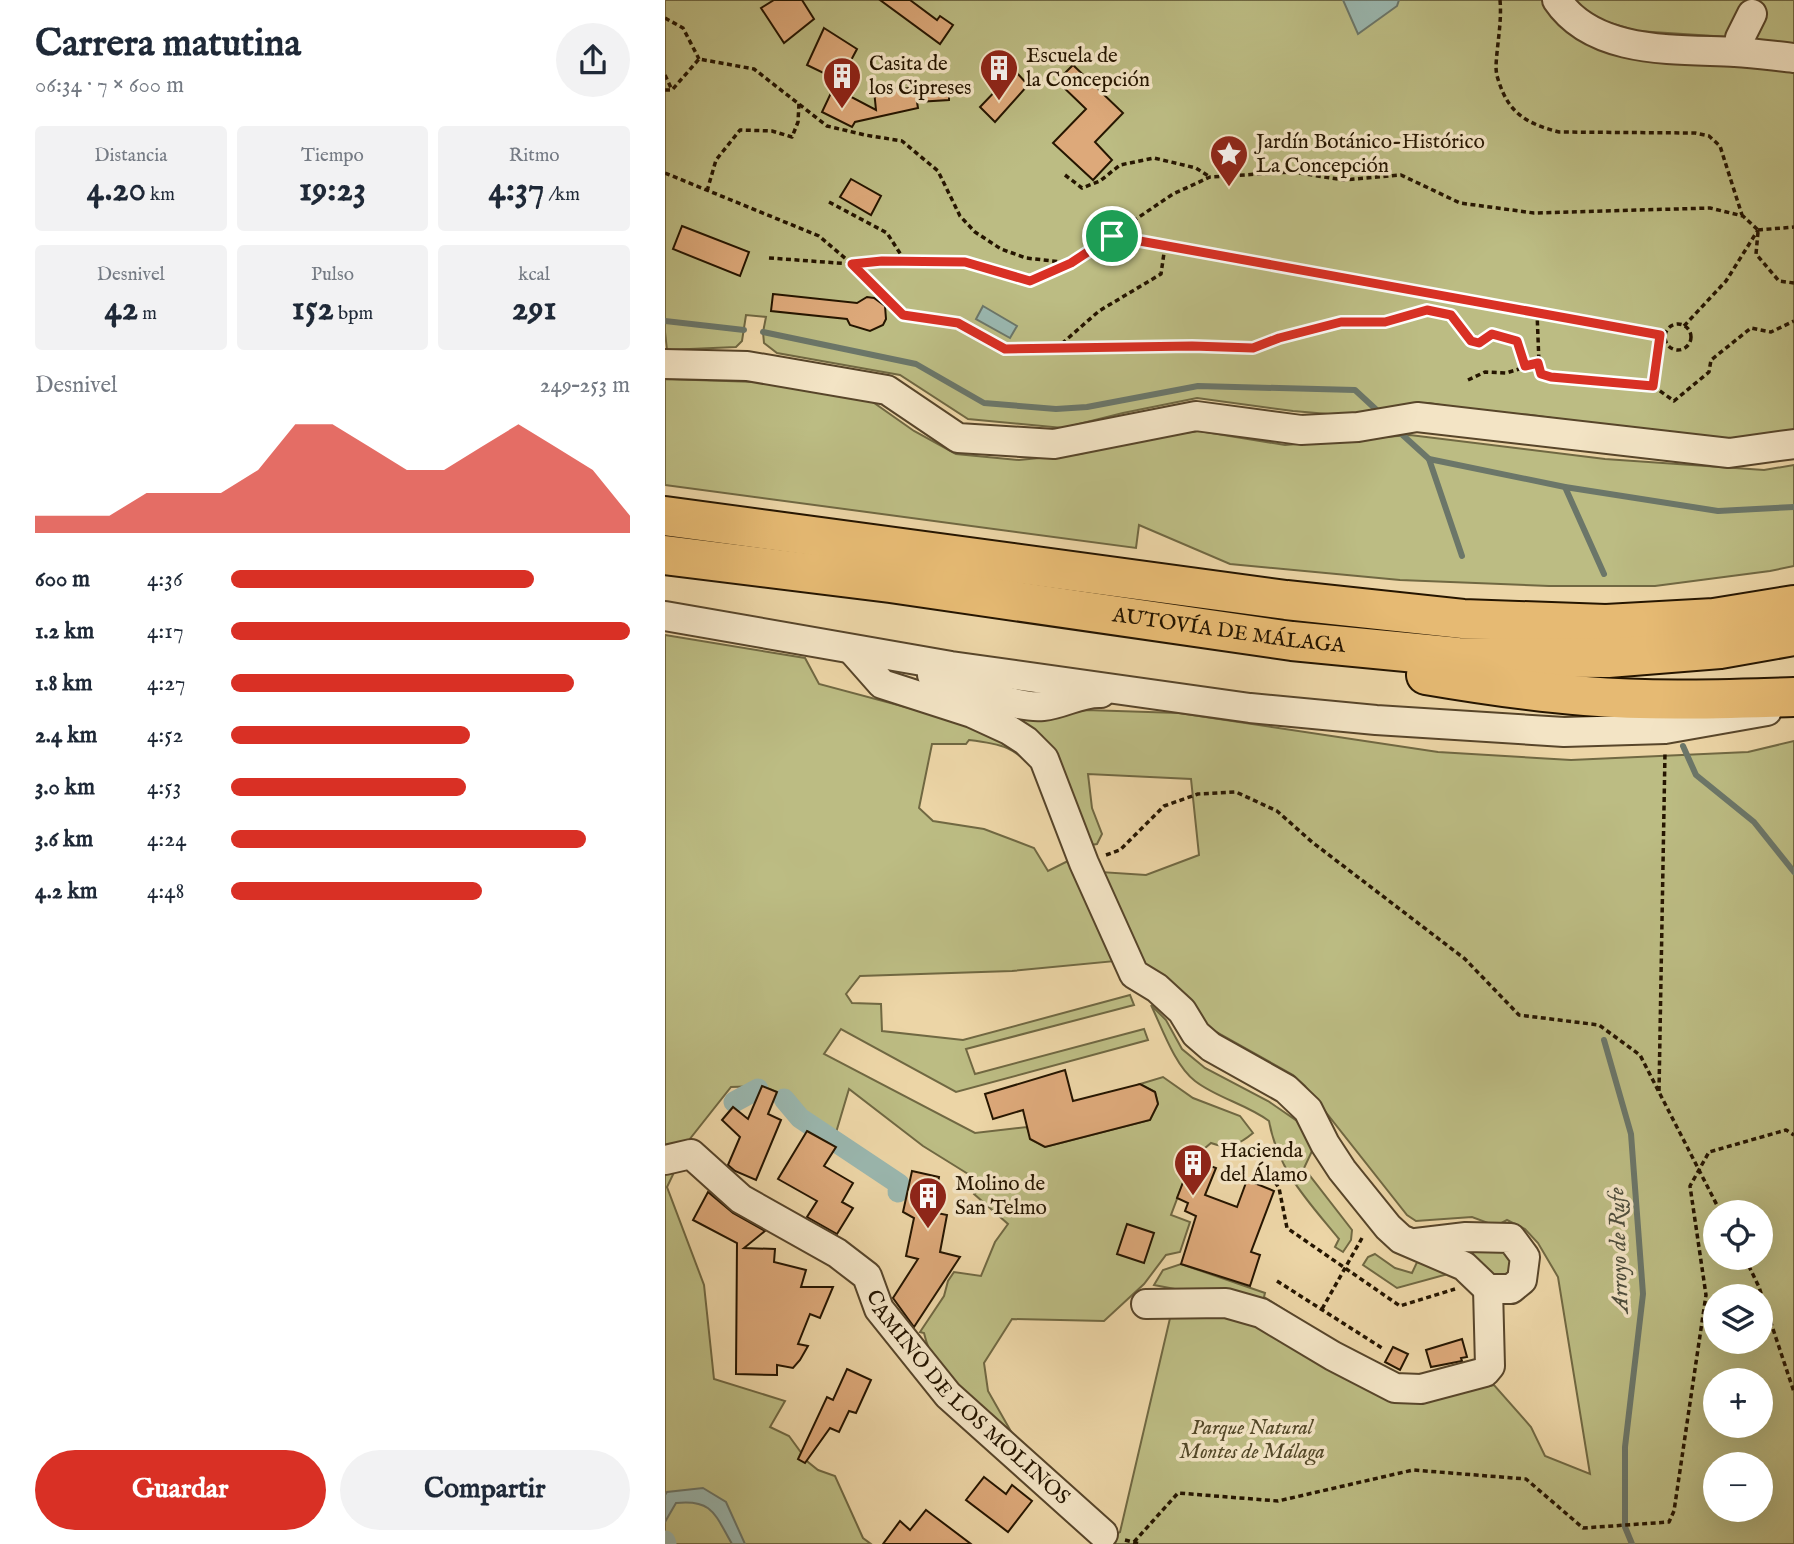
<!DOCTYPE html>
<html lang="es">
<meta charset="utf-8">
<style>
:root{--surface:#fff;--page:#f2f2f3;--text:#1f2937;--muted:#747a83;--accent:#d93025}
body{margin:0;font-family:"IM FELL English",serif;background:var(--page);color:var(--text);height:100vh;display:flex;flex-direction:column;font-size:26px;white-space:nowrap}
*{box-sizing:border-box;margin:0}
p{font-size:23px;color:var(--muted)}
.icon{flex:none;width:38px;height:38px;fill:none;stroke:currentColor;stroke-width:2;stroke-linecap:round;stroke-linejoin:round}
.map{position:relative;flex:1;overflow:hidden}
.sheet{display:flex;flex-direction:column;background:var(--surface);width:665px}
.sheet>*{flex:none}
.tools{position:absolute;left:1038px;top:1200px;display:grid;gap:14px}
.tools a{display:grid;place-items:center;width:70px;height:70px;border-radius:50%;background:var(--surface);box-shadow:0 7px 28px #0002;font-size:35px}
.pin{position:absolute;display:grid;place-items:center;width:60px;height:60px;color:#fff;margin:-30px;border:4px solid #fff;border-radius:50%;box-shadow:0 2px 7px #0007}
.round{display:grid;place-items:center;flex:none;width:74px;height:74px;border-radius:37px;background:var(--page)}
.summary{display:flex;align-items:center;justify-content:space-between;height:119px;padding:0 35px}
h1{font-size:38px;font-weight:700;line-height:52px}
.figures{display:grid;grid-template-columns:repeat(3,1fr);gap:10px;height:119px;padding:7px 35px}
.figures div{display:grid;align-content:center;border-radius:7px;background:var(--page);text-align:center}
.figures b{font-size:35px;font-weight:700}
.figures small{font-size:19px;font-weight:400}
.figures p{font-size:19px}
.chart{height:196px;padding:14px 35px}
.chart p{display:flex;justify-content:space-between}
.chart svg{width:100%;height:126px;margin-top:7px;fill:var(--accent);opacity:.7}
.action{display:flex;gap:14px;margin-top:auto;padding:14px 35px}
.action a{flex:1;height:80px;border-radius:42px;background:var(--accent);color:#fff;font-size:28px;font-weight:700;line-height:80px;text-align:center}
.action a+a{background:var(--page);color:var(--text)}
ul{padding:0 35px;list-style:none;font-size:23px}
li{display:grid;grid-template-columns:112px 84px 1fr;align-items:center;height:52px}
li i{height:18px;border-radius:9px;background:var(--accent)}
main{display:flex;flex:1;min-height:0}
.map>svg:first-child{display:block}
.green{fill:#bcbc83;stroke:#706842;stroke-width:2;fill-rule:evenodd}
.water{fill:#9ab7af;stroke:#6b7669;stroke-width:2}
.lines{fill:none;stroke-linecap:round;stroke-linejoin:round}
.stream{stroke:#6b7669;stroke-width:6}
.canal{stroke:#9ab7af;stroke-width:21}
.building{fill:#dda97a;stroke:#251500;stroke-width:2}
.minor-casing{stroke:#57452a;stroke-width:32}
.highway-casing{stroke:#251500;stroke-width:42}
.path{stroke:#251500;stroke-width:3.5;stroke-dasharray:5 3.5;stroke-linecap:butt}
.minor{stroke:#f3e4c5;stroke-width:28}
.highway{stroke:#e6ba73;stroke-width:38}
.route-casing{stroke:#fff;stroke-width:14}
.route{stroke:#d93025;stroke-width:9}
.labels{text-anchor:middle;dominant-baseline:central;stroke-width:7;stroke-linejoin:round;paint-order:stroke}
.poi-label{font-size:21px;fill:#251500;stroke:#f3e4c5;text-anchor:start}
.street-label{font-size:21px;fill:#251500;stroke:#f3e4c5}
.park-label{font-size:21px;font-style:italic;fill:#524727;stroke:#f3e4c5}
.water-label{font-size:23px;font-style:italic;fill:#4e4e3d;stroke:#f3e4c5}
</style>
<main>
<section class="sheet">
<div class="summary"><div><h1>Carrera matutina</h1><p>06:34 · 7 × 600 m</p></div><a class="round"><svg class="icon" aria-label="share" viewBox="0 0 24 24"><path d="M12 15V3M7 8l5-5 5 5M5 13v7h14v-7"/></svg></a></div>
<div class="figures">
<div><p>Distancia</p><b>4.20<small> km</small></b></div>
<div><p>Tiempo</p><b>19:23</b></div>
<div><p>Ritmo</p><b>4:37<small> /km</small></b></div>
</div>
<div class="figures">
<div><p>Desnivel</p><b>42<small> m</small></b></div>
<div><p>Pulso</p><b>152<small> bpm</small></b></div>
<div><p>kcal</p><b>291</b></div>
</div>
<div class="chart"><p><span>Desnivel</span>249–253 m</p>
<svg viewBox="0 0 160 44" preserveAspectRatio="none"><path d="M0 44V38L10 38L20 38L30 30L40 30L50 30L60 22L70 6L80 6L90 14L100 22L110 22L120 14L130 6L140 14L150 22L160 38V44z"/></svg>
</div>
<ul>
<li><b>600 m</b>4:36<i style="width:76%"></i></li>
<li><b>1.2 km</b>4:17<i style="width:100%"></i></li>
<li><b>1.8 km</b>4:27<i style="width:86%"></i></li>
<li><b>2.4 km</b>4:52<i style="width:60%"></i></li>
<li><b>3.0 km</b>4:53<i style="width:59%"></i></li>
<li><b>3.6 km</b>4:24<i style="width:89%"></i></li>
<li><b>4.2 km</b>4:48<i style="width:63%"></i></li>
</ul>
<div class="action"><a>Guardar</a><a>Compartir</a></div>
</section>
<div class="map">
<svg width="1129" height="1544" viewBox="0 0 1129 1544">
<rect width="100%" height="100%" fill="#ecd5a6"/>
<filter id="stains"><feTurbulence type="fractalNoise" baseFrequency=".00286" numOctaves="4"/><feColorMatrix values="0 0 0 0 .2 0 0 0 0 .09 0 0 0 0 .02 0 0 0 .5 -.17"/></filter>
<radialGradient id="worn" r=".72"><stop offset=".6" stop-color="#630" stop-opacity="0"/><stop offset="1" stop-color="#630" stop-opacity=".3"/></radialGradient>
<g class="green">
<path d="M0 0H877L905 34 942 49 1129 68V435L1107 439H1062L991 433 866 415 810 411 764 403 687 416 628 411 532 398 458 413 398 428 303 419 235 375 112 353 99 343 98 332 101 317 81 315 77 341 71 347 2 350 0 332Z"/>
<path d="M904 0H1129V47L1064 37 972 31 939 21Z"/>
<path d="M0 379 92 382 202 398 249 431 291 454 354 460 415 454 471 439 534 431 620 445 745 435 940 459 1099 470 1129 465V566L1105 571 990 586H884L735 580 565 564 474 525 471 548 0 485Z"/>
<path d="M0 635 140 658 154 684 289 720 345 741 372 772C349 747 338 744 304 740L301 744H267L254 808 268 821 319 829 369 848 383 871 409 858 451 961 347 971 195 976 181 994 187 1003 216 1004 217 1031 298 1040 465 995 469 1005 301 1049 310 1074 479 1029 483 1040 291 1092 176 1029 159 1054 310 1133 362 1127 366 1139 380 1147 485 1120 493 1104 490 1092 475 1084 498 1077 528 1098 575 1116 588 1133C575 1144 563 1150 546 1143L527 1159 506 1215 525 1222 515 1252 501 1255 479 1284 439 1321 347 1319 319 1363 323 1391 348 1435C309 1406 271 1384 259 1333L255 1332 279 1296 283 1281 289 1272 316 1276 330 1242 343 1224 309 1194 316 1182 258 1146 184 1089 170 1136 139 1116 120 1095 97 1086 66 1087 24 1140 0 1153Z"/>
<path d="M297 691 375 719 421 710 514 713 773 752 906 760 1083 752 1129 741V1544H437L439 1540 455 1532 506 1314H581L764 1397 829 1385 866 1427 880 1456 925 1474 893 1277 873 1243 860 1229 842 1220 831 1226 807 1217 751 1221 742 1215 640 1086 628 1075 539 1025 476 962 436 872 481 875 534 855 526 779 423 774 427 808 437 834 432 844 420 846 395 776 377 736ZM1050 1213H1096V1258H1050ZM1050 1297H1096V1342H1050ZM1050 1381H1096V1426H1050ZM1050 1465H1096V1510H1050Z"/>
<path d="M486 1005 501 1020 517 1049 540 1068 603 1101 632 1121 648 1149 639 1168 687 1230 686 1240 678 1252 670 1247 674 1239C643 1201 613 1171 604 1121 581 1104 552 1098 530 1081 510 1066 497 1028 486 1005Z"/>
<path d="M14 1162 2 1187 39 1285 49 1379 120 1401 105 1427 124 1436 143 1462 153 1470 170 1476 198 1538 206 1544H0V1166Z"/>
<path d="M780 1249 844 1252 849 1261C846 1272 843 1276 832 1280Z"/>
<path d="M710 1254 730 1268 747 1273 753 1260 783 1274 732 1288 698 1265 703 1257Z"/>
<path d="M516 1264 600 1293 599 1297 707 1365 604 1307 489 1285 498 1270Z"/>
</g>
<g class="water">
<path d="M678 0H734L732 6 693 34Z"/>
<path d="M318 306 352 326 345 338 311 319Z"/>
<path d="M38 1488 61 1502 80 1544H67C50 1515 48 1499 11 1503L0 1522V1495L2 1492Z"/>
</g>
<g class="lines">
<g class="stream">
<path d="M0 321 79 330"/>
<path d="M98 332 251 364 319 403 391 409 422 407 533 386 690 390 716 414"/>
<path d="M731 429 764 459 900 487 1053 511 1129 507"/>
<path d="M764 459 797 556"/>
<path d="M900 487 939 574"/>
<path d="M1018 746 1031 775 1089 822 1129 872"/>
<path d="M939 1040 966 1134 978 1294 960 1447V1527L967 1544"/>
</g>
<g class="canal">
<path d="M119 1099 135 1118 234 1184 233 1192"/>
<path d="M69 1102 93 1089"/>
<path d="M0 1541 1 1544"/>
</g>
</g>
<g class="building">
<path d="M109 0H137L149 19 119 43 96 8Z"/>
<path d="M215 0H245L272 20 275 16 288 25 275 44Z"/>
<path d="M159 28 192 49 175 81 142 65Z"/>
<path d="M408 65 458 113 430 142 447 160 428 180 388 143 421 109 392 81Z"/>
<path d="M352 73 363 85 330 122 315 107 338 83Z"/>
<path d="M284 86V100L252 102 253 108 190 122 187 127 157 112 166 93 177 92 211 110 209 90Z"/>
<path d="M186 179 216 196 206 215 175 197Z"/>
<path d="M17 226 84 252 75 276 8 249Z"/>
<path d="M108 294 192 303 202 297 209 298 220 306 221 319 218 325 205 331 185 325 182 319 106 311Z"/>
<path d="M400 1070 408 1101 475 1084 490 1092 493 1104 485 1120 380 1147 365 1139 358 1110 328 1119 320 1094Z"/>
<path d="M97 1086 112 1092 103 1114 116 1120 91 1180 70 1171 63 1165 75 1137 57 1120 68 1107 83 1119Z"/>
<path d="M142 1131 171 1147 159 1166 188 1183 177 1202 188 1208 172 1234 142 1217 152 1201 113 1179Z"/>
<path d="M527 1159 551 1168 540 1195 572 1207 582 1180 609 1191 586 1252 595 1255 585 1286 516 1264 531 1216 520 1211 523 1203 512 1198Z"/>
<path d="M247 1171 274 1177 267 1212 282 1215 275 1252 295 1257 249 1327 228 1298 253 1259 241 1256 249 1218 238 1212Z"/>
<path d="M43 1192 68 1213 100 1231 79 1248 110 1249 109 1262 141 1270 136 1287H168L155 1318 145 1314 133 1344 143 1346 135 1360 128 1368 112 1365V1375L71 1374 72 1243 28 1220Z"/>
<path d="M462 1224 489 1233 479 1263 452 1254Z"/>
<path d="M797 1339 802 1357 796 1358 797 1361 766 1367 761 1350Z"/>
<path d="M728 1347 743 1354 735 1370 720 1362Z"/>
<path d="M182 1369 206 1380 191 1413 184 1411 174 1432 165 1428 140 1463 133 1459 162 1397 168 1400Z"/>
<path d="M319 1477 341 1494 347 1485 367 1501 343 1532 301 1500Z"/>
<path d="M261 1510 306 1544H218L235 1521 245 1530Z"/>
</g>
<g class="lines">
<defs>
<g id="minor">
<path d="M892 0C929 55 1012 49 1070 52 1090 53 1109 56 1129 58"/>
<path d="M1072 52 1075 38 1087 14"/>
<path d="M0 364 82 366 222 390 293 438 389 444 531 416 636 430 693 427 752 417 1064 453 1129 444"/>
<path d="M0 616 286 666 585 708 711 720 899 732 1000 729 1102 711"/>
<path d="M187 650 217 684 307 713 344 730 361 741 379 759 419 863 469 974 492 988 517 1011 531 1034 546 1047 621 1089 643 1110 660 1144 677 1170 723 1227 736 1239 799 1266 823 1289H846L857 1280 860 1257 846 1238 801 1237 751 1243"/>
<path d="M267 675C296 685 349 709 378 706 399 704 415 692 436 693"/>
<path id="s1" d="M0 1160 26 1154 76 1199 172 1253 202 1276 214 1309 283 1395 438 1534"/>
<path d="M481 1304 561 1303 596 1313 668 1356 730 1388 756 1389 820 1372 825 1366 823 1289"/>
</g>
<g id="highway">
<path d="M0 516 621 600 798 619 941 624 1049 618 1129 605"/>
<path id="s2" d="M0 555 225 583 627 641 793 657 943 658 1055 649 1129 636"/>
<path d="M761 675C814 684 867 692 920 696 990 702 1059 699 1129 697"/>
</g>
</defs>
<use href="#minor" class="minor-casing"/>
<use href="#highway" class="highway-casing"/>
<g class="path">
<path d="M835 0C837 22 832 44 831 66 831 72 832 77 834 82 844 114 863 124 894 132L1030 133 1044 136 1055 146 1077 215"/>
<path d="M0 18 18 28 34 59"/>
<path d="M0 75 7 90"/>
<path d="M0 90H7L34 59 89 69 162 126 200 135 237 141 273 171 295 216 310 232 336 249 361 258 406 263"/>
<path d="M0 173 154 236 187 264 217 261 300 262 365 281 406 263 508 194 545 177 627 172 679 180 736 175 795 203 869 213 1045 208 1078 216 1093 230"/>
<path d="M400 175 417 188 435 181 455 165 489 158 531 168 545 177"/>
<path d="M42 191 51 160 75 130 107 131 127 137 133 122 134 103"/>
<path d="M164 202 222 233 240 261"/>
<path d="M1093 230 1129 227"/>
<path d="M1093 232 1091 254 1114 281 1129 283"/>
<path d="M447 236 1000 335"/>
<path d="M104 258 187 264 238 315 294 323 340 349 393 347 434 311 496 274 500 246"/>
<path d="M872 312 874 363 876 374 885 377 988 386 995 335"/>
<circle cx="1013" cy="337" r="13"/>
<path d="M1019 326 1061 281 1093 230"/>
<path d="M393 347 527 346 588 348 614 338 676 322H720L762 310 786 315 806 341 815 343 827 334 852 341 861 366"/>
<path d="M803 380 820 372 841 373 874 363"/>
<path d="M988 386 1009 401 1044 372 1046 360 1086 328 1106 332 1129 321"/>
<path d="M441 855 455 850 499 806 533 794 571 792 612 811 647 842 800 959 854 1015 934 1025 975 1055 1056 1213"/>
<path d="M994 1091 1000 752"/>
<path d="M596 1161 614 1188 622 1228 735 1306 790 1289"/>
<path d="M1080 1258 1094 1287 1129 1392"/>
<path d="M612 1281 717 1348"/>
<path d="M657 1309 697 1238"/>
<path d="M460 1540 475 1544"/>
<path d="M469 1542 513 1493 613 1501 748 1470 861 1479 918 1528 1004 1522 1009 1511 1041 1295 1025 1186 1044 1152 1121 1130 1129 1135"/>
</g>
<use href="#minor" class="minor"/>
<use href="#highway" class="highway"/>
</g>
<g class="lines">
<defs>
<path id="route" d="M447 236 995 335 988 386 886 377 876 374 873 363 860 366 852 341 827 334 814 343 806 341 786 315 762 310 720 322H676L614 338 588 348 527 346 340 349 293 323 238 315 187 264 217 261 300 262 365 281 406 263Z"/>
</defs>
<use href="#route" class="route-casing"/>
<use href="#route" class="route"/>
</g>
<defs>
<symbol id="building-pin" viewBox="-11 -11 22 30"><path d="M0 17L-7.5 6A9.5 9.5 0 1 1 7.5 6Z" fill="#8f2418" stroke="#f3e4c5"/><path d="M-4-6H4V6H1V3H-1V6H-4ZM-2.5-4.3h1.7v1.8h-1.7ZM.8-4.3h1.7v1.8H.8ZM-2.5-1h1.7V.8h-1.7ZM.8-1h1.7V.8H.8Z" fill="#fff"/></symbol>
<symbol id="sight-pin" viewBox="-11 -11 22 30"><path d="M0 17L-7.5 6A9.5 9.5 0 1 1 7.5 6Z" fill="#8f2418" stroke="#f3e4c5"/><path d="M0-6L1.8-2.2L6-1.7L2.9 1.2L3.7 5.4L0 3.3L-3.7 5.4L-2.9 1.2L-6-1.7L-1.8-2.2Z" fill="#fff"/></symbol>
</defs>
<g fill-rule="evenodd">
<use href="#building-pin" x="312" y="46" width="44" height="60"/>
<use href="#building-pin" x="155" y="54" width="44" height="60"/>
<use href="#sight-pin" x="542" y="132" width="44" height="60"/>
<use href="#building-pin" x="506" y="1141" width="44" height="60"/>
<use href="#building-pin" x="241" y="1174" width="44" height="60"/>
</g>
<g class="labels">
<g class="poi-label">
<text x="361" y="56">Escuela de<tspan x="361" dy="24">la Concepción</tspan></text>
<text x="204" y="64">Casita de<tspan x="204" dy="24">los Cipreses</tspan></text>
<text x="591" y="142">Jardín Botánico-Histórico<tspan x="591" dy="24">La Concepción</tspan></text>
<text x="555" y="1151">Hacienda<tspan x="555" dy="24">del Álamo</tspan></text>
<text x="290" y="1184">Molino de<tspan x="290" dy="24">San Telmo</tspan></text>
</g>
<g class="street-label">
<text stroke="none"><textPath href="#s2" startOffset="569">AUTOVÍA DE MÁLAGA</textPath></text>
<text stroke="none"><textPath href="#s1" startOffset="402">CAMINO DE LOS MOLINOS</textPath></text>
</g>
<g class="park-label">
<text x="587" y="1428">Parque Natural<tspan x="587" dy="24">Montes de Málaga</tspan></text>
</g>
<g class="water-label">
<text transform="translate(954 1250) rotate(-92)">Arroyo de Rufe</text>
</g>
</g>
<rect width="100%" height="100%" filter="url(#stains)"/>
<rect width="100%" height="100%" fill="url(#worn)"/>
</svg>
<div class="tools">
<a><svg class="icon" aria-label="locate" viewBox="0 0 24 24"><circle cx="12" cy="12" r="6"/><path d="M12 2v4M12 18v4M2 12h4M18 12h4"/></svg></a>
<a><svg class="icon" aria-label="layers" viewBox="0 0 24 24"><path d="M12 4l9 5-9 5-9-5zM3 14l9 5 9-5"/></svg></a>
<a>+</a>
<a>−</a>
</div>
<div class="pin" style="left:447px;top:236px;background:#1e9e55"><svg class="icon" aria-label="arrive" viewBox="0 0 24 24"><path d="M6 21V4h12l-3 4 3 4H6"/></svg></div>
</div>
</main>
